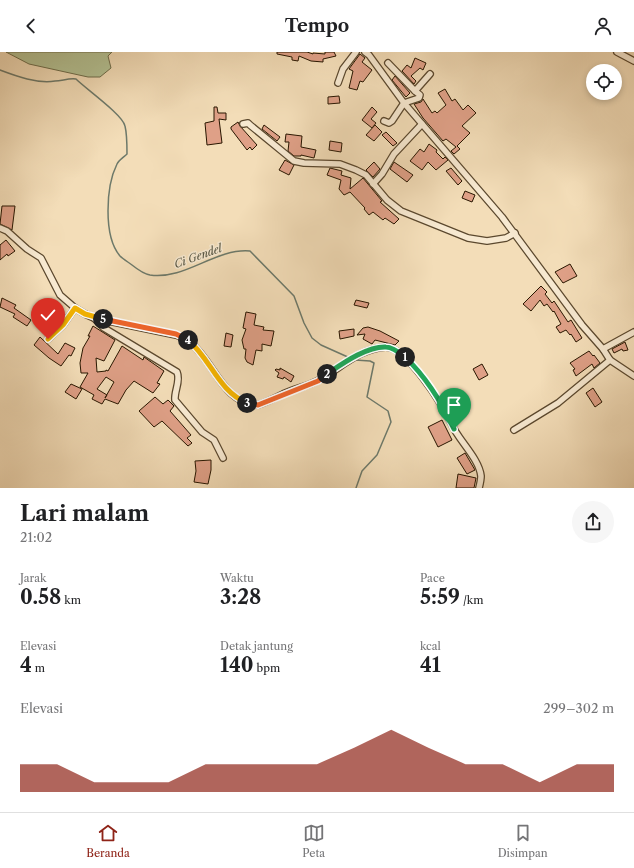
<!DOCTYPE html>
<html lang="id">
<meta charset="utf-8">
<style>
:root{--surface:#fff;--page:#f6f6f6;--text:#202124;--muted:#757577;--line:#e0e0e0;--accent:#8f2418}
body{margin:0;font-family:"Libre Caslon Text",serif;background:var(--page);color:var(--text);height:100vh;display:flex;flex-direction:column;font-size:15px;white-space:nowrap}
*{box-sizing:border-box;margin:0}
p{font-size:13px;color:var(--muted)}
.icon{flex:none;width:22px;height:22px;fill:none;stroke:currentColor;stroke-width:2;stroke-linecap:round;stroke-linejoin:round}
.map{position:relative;height:436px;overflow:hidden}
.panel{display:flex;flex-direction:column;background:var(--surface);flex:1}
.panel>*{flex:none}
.tools{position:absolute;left:586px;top:12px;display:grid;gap:8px}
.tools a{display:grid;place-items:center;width:36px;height:36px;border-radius:50%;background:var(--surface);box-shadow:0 2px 6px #0003;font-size:20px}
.pin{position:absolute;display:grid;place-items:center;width:34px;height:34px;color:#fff;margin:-41px -17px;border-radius:50% 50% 50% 0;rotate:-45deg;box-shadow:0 0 4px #0007}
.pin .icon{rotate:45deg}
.km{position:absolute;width:20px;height:20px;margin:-10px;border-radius:50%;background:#222;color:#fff;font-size:11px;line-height:20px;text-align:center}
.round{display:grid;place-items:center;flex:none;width:42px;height:42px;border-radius:21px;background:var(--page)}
.headline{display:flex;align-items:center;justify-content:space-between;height:68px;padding:0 20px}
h1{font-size:22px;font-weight:700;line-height:30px}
.metrics{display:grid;grid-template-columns:repeat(3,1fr);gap:6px;height:68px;padding:4px 20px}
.metrics div{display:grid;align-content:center}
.metrics b{font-size:20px;font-weight:700}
.metrics small{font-size:11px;font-weight:400}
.metrics p{font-size:11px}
.chart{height:112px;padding:8px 20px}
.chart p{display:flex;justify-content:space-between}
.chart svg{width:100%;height:72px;margin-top:4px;fill:var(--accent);opacity:.7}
header{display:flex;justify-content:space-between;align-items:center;height:52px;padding:0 20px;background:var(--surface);font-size:18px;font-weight:700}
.tabs{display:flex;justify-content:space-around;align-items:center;height:56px;border-top:1px solid var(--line);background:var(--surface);font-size:11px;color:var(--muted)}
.tabs a{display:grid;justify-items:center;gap:2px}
.tabs .selected{color:var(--accent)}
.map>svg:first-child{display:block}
.green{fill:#b4c294;stroke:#6e6c4a}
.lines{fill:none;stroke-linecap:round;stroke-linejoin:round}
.stream{stroke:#6d796a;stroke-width:1.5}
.building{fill:#dfa087;stroke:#281600;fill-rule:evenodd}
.street-casing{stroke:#5b482e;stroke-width:8}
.street{stroke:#f7e9d1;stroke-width:5.5}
.split-1-casing{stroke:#fff;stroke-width:8}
.split-2-casing{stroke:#fff;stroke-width:8}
.split-3-casing{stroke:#fff;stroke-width:8}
.split-4-casing{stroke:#fff;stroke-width:8}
.split-5-casing{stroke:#fff;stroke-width:8}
.split-6-casing{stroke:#fff;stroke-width:8}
.split-1{stroke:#22a559;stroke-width:5}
.split-2{stroke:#22a559;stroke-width:5}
.split-3{stroke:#f0652b;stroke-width:5}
.split-4{stroke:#f5b400;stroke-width:5}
.split-5{stroke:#f0652b;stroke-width:5}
.split-6{stroke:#f5b400;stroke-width:5}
.labels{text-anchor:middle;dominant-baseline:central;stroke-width:3;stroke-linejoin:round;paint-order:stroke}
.water-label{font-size:11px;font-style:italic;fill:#50503e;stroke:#f7e9d1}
</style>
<header><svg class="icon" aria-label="back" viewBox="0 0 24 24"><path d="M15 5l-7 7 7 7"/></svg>Tempo<svg class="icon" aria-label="person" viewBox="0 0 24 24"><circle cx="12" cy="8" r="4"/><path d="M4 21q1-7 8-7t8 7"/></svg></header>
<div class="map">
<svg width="634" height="436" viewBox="0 0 634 436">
<rect width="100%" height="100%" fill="#f3ddb8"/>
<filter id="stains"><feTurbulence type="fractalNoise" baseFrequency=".005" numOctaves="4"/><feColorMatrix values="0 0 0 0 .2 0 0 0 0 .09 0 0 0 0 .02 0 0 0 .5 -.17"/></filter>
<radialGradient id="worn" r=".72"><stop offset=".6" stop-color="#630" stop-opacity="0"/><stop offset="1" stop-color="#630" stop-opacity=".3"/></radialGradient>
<path class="green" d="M6 0H112L108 4 111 16 100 25H88L29 12Z"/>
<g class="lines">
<g class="stream">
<path d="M0 18C16 24 37 32 55 29 62 29 68 26 76 27 86 37 123 63 125 74 127 82 127 93 127 102 124 105 119 108 117 112 106 134 103 184 120 204 123 207 128 210 132 213 137 217 144 222 150 223 186 228 215 196 250 199L294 244 304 271 312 286 321 293 350 306"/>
<path d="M355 308 370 309 374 311 367 345 388 359 391 370 377 403 362 419 356 436"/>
</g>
</g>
<g class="building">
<path d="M277 0H307L313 2V1L325 2V0H334L336 4 323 7V10L311 9 299 4 298 9 292 8V5L277 2Z"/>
<path d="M360 2 365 6 362 10 372 18 363 30 360 29 357 38 349 36 353 19 349 17Z"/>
<path d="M415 6 426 11 423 18 420 16 411 24 416 29 414 32 402 19 407 13 411 16Z"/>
<path d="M395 24 410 41 406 45 392 28Z"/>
<path d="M445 37 452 49 455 47 463 58 468 53 476 61 462 74 470 81 457 94 460 97 454 102 451 99 456 95 446 87 443 89 423 66 414 52 421 50 423 47 432 61 435 59 437 61 446 53 438 41Z"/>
<path d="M339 44 340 51 328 52V45Z"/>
<path d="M214 55H217L218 61H226V68L219 67 222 91 207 93 205 71 214 69Z"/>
<path d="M372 55 377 60 371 67 376 71 372 76 362 68Z"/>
<path d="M238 70 240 74 257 93 252 98 250 95 247 98 231 77V75Z"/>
<path d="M264 73 280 85 277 89 262 77Z"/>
<path d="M375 73 382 80 374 89 366 83Z"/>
<path d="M386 80 397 91 393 94 382 83Z"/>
<path d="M286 82 302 84 301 95 316 98 314 106 301 103V104H294L288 99 289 90H285Z"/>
<path d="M330 89 342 91 341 100 329 98Z"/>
<path d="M429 92 437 98 436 100 443 107 445 105 448 108 436 118 428 110 422 118 410 109 420 97 424 100Z"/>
<path d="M285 108 294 113 289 123 279 118Z"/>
<path d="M374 110 380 117 373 125 366 118Z"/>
<path d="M394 110 413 123 407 130 390 117Z"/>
<path d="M330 116 342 119 341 123 351 126 350 137 363 126 382 149 380 150 399 167 394 172 385 166 383 168 373 160 369 163 364 157 365 156 350 140 344 143 339 137 341 128 327 123Z"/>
<path d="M451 116 462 129 458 133 446 119Z"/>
<path d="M465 139 475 143 472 150 462 146Z"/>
<path d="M2 154H15L12 178 0 172Z"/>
<path d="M6 188 15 199 8 204 7 202 0 208V193Z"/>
<path d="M570 212 577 224 563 231 555 220Z"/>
<path d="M541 234 547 240 545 242 552 251 554 249 568 270 571 268 582 286 576 290 571 282 570 283 566 278 560 281 556 275 561 272 554 259 553 260 547 252 544 254 540 248 531 259 523 252Z"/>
<path d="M2 246 16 253 14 256 31 268 27 274 13 265 15 262 0 255Z"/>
<path d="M356 248 369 251 367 256 354 253Z"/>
<path d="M246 260 256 262 254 273 264 275 263 278 274 279 271 294 262 292V299L256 298 253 313 247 310 245 306 246 297H244L242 288 246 277 243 276Z"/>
<path d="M93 274 115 288 104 309 96 306 97 320 106 319V318L108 319 122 294 143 308 144 305 164 319 157 331 160 332 153 341 134 329 126 338 118 352 105 347 102 352 92 347 94 343 80 335 88 321H81L80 311 83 296 90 284H88ZM106 325 114 330 105 346 107 343 97 337Z"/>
<path d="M368 275 380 279 399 289 395 293 375 288 372 292 363 287 365 282 357 283 363 276Z"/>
<path d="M354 277V284L340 287 339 279Z"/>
<path d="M226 281 233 283 231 295 224 294Z"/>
<path d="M40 285 58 302 65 291 75 296 71 304 69 303 61 314 49 306 34 293Z"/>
<path d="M625 290 628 298 623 299 622 297 614 301 612 297Z"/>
<path d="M589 299 593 304 594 303 600 311 594 316 592 312 576 324 573 318 575 317 570 311Z"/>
<path d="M482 312 488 323 479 328 473 317Z"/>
<path d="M280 316 294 324 291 330 284 325 283 327 277 325 279 321 275 318 276 317 280 318Z"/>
<path d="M71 332 82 337 76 347 65 340Z"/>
<path d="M593 336 602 350 595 355 586 341Z"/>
<path d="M155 345 163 352 168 348 174 354 170 359 191 383 187 386 192 391 188 394 162 369 154 375 139 359Z"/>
<path d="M442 368 452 388 438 395 428 375Z"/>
<path d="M465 401 475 418 467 422 457 406Z"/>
<path d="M211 408V418L208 432 194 430 196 419 195 409Z"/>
<path d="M458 422 476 426 474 436H456Z"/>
</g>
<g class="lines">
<defs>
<g id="street">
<path d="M365 0 369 3 404 51 502 165 582 273 603 297 610 308 634 324"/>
<path d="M617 0 634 9"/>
<path d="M388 11 415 39"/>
<path d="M338 31 343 17 356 0"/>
<path d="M384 69 389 71 392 69 404 51 419 46 420 43 415 39 430 22"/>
<path d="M243 72 248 71 250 73 294 109 304 111 340 112 356 118 366 123 387 148 401 159 468 186 487 189 506 186 515 181"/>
<path d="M373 132 382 122 394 102 422 72"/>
<path d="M0 176 7 179 27 197 41 206 60 243 75 256 85 262 94 266 176 283C182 285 188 288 192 292 215 312 223 351 258 353 267 350 275 346 283 342 294 337 307 334 317 329 340 317 358 297 385 295 406 294 444 354 451 371 458 388 479 406 481 424 481 428 480 432 479 436"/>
<path d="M94 266 104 276 177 320C181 329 174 339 175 348L202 380 214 388 223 406"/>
<path d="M48 287 63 273 75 256"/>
<path d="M603 297 634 280"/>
<path d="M514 378 558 351 610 308"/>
</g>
</defs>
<use href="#street" class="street-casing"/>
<use href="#street" class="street"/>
</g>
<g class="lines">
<defs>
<path id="split-1" d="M405 305C426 325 442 351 454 377"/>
<path id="split-2" d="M327 322C342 312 367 294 386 295 392 295 400 301 405 305"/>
<path id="split-3" d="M247 351 258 353 318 329 327 322"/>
<path id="split-4" d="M188 288C211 307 218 339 247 351"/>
<path id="split-5" d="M103 267 176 282 188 288"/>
<path id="split-6" d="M48 287 63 273 75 256 85 262 103 267"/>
</defs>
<use href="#split-1" class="split-1-casing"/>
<use href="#split-2" class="split-2-casing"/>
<use href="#split-3" class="split-3-casing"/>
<use href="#split-4" class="split-4-casing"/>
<use href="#split-5" class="split-5-casing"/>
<use href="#split-6" class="split-6-casing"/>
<use href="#split-1" class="split-1"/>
<use href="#split-2" class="split-2"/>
<use href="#split-3" class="split-3"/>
<use href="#split-4" class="split-4"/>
<use href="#split-5" class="split-5"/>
<use href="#split-6" class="split-6"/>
</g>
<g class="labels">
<g class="water-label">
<text transform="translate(198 204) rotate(-20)">Ci Gendel</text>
</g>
</g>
<rect width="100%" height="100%" filter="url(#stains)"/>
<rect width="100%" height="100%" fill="url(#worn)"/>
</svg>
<div class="tools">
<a><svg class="icon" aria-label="locate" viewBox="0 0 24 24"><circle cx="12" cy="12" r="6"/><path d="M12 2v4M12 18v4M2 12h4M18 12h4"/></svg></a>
</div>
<div class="pin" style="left:454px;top:377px;background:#1e9e55"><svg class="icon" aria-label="arrive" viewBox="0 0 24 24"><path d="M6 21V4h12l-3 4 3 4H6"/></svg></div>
<div class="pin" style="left:48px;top:287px;background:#d93025"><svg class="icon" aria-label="check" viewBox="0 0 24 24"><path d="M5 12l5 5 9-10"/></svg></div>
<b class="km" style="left:405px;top:305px">1</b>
<b class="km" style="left:327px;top:322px">2</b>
<b class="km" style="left:247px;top:351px">3</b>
<b class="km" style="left:188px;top:288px">4</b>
<b class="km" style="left:103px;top:267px">5</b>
</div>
<section class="panel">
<div class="headline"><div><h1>Lari malam</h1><p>21:02</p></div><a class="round"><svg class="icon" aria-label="share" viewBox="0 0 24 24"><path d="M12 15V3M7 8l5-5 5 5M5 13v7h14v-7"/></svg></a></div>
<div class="metrics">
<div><p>Jarak</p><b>0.58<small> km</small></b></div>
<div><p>Waktu</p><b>3:28</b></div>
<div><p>Pace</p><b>5:59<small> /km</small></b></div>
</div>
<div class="metrics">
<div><p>Elevasi</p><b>4<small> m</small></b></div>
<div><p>Detak jantung</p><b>140<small> bpm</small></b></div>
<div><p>kcal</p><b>41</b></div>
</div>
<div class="chart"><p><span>Elevasi</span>299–302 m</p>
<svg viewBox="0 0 160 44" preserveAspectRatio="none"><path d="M0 44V27L10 27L20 38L30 38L40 38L50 27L60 27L70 27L80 27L90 17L100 6L110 17L120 27L130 27L140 38L150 27L160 27V44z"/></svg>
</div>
</section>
<nav class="tabs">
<a class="selected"><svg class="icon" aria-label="home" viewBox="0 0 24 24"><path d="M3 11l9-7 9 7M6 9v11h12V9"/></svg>Beranda</a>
<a><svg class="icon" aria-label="map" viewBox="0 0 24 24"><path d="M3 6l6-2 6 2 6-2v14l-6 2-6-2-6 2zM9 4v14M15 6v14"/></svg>Peta</a>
<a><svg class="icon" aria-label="saved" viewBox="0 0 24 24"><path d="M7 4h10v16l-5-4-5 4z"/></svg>Disimpan</a>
</nav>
